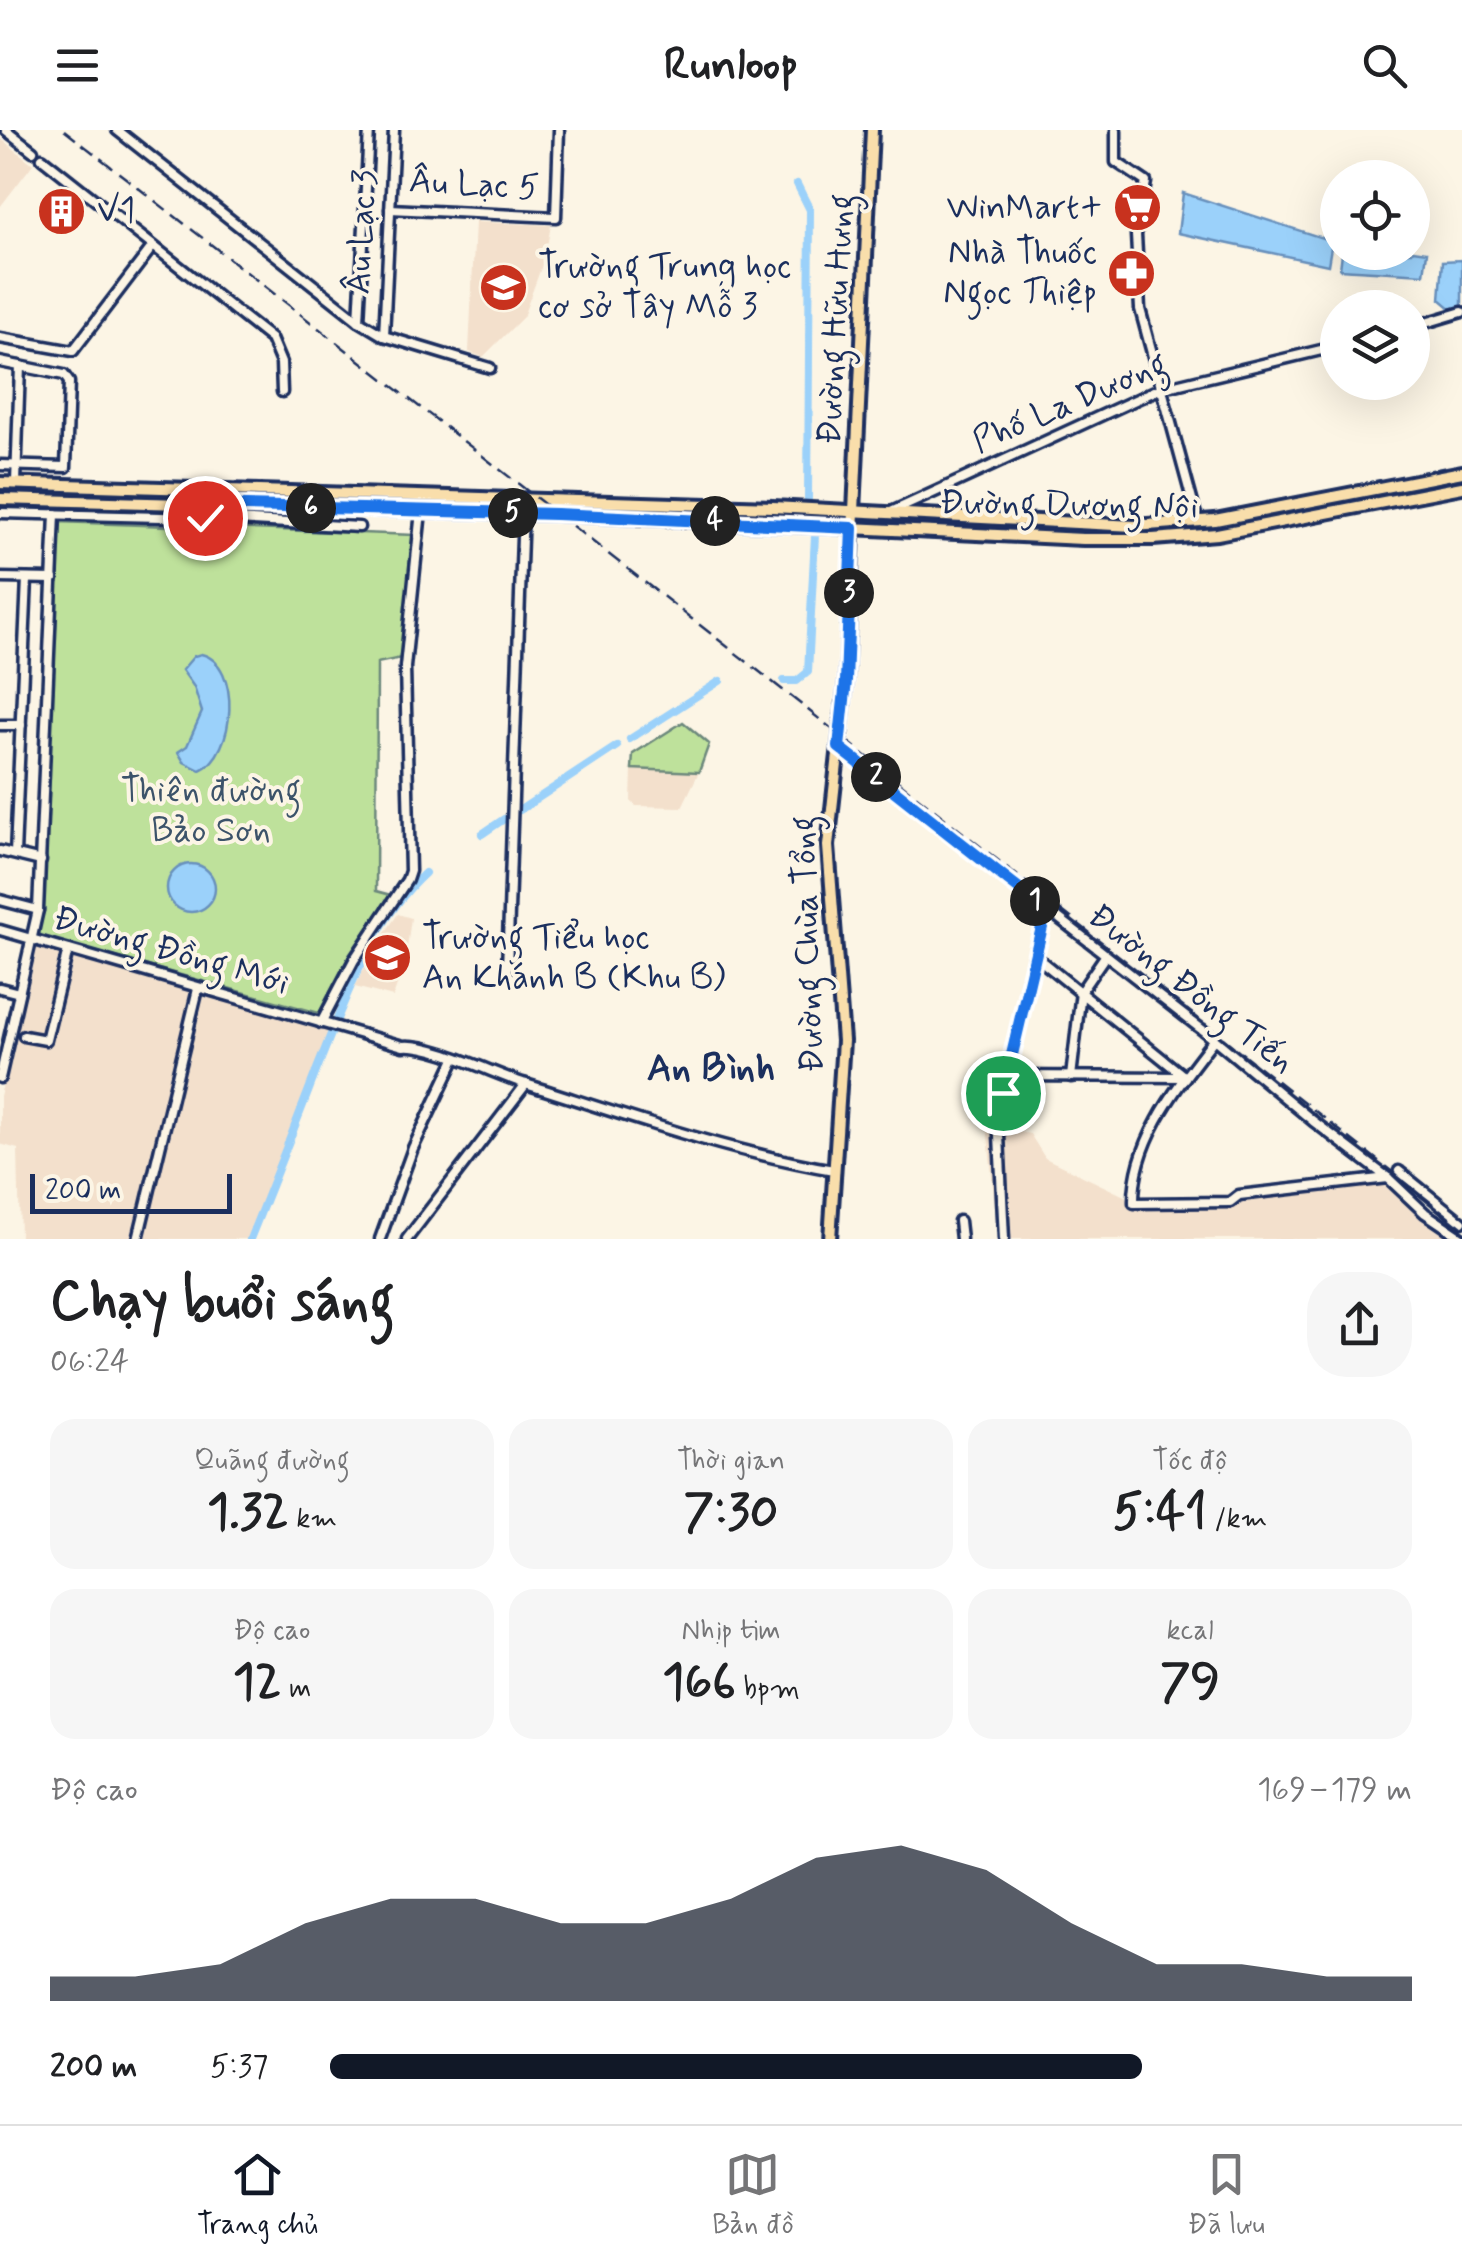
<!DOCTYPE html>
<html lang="vi">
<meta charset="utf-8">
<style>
:root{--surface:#fff;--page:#f6f6f6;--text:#202124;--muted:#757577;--line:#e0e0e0;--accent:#111827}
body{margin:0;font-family:Mynerve,sans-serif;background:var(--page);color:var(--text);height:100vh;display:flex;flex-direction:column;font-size:38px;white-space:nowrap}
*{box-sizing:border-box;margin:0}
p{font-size:32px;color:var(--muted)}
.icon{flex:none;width:55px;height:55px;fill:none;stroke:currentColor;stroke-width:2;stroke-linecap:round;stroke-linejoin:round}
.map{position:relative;height:1109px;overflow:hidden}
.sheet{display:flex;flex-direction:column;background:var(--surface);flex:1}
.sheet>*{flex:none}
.controls{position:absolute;left:1320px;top:30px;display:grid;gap:20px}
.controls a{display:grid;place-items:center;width:110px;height:110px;border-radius:50%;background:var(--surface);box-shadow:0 10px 40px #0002;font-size:50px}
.scale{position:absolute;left:30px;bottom:25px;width:202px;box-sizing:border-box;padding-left:10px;border:5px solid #1b2f5e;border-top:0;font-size:28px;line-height:35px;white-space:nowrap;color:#1b2f5e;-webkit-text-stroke:8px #fcf5e5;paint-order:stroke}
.pin{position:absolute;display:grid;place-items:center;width:85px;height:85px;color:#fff;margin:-42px;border:5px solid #fff;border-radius:50%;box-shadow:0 2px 10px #0007}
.km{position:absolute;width:50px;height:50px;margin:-25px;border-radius:50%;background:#222;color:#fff;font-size:28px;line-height:50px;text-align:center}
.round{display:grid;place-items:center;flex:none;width:105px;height:105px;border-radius:40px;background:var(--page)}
.summary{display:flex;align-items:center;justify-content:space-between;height:170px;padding:0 50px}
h1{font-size:55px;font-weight:800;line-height:75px}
.figures{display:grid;grid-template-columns:repeat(3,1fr);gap:15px;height:170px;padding:10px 50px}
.figures div{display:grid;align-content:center;border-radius:25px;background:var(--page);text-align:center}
.figures b{font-size:50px;font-weight:800}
.figures small{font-size:28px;font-weight:400}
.figures p{font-size:28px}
.chart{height:280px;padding:20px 50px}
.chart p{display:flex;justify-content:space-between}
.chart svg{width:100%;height:180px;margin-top:10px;fill:var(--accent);opacity:.7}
ul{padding:0 50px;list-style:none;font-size:32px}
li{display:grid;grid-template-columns:160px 120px 1fr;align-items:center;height:75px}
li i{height:25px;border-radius:12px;background:var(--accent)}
header{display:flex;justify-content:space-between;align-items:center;height:130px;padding:0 50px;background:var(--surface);font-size:45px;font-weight:800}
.tabs{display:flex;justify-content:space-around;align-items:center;height:140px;border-top:2px solid var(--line);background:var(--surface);font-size:28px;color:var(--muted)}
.tabs a{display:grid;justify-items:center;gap:5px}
.tabs .active{color:var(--accent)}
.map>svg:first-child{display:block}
.built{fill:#f3e0cc}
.green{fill:#bee19b;stroke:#6c887c;stroke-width:2.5}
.water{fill:#9bd1fa;stroke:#6890bc;stroke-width:2.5}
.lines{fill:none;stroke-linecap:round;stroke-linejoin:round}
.canal{stroke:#9bd1fa;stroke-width:8}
.minor-casing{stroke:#1b2f5e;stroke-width:15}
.major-casing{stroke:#1b2f5e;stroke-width:18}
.minor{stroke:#fcf5e5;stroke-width:8}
.major{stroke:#f9deab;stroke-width:10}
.rail{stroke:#1b2f5e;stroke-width:2.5;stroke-dasharray:15 8;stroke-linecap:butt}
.route-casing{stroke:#fff;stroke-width:20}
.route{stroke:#1a73e8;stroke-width:12}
.labels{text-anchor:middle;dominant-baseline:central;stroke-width:8;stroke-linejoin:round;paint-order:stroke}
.street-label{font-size:35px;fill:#1b2f5e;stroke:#fcf5e5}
.poi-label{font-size:35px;fill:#1b2f5e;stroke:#fcf5e5;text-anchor:start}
.park-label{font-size:35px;fill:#3c536a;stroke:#fcf5e5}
.neighbourhood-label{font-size:38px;font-weight:bold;fill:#1b2f5e;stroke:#fcf5e5}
</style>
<header><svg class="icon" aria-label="menu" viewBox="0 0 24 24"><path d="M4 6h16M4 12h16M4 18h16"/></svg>Runloop<svg class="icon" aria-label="search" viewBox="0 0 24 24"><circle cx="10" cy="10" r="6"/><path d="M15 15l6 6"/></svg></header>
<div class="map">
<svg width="1462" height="1109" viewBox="0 0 1462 1109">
<rect width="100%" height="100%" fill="#fcf5e5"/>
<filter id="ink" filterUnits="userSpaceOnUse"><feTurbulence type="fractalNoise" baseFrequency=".01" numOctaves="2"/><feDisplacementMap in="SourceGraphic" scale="20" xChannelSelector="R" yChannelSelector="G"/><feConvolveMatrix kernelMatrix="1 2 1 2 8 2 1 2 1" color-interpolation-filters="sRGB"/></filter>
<g filter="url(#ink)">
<g class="built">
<path d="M0 8 33 34 0 77Z"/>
<path d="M475 92 551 95 545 127 523 187 483 227 469 222Z"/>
<path d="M632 639 699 642 682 677 636 676 631 671Z"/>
<path d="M398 784 411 788 405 833 393 867 355 857 371 823Z"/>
<path d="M37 816 330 900 246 1109H20L18 1019 0 1014V966Z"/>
<path d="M987 995 1030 1004 1045 1028 1137 1072 1224 1070 1244 1061 1383 1050 1459 1109H998Z"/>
</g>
<g class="green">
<path d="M58 392 415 405 401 528 377 533 376 761 391 765 350 824 319 883 39 806Z"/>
<path d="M683 592 709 614 699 642 632 639 633 624Z"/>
</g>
<g class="water">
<path d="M1183 63 1332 111 1328 135 1178 103Z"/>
<path d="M1413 120 1427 122 1424 144 1340 139 1342 123 1412 122Z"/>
<path d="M1462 130V178L1453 180 1440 169 1443 131Z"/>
<path d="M201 524C242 533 236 625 200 640L184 632 178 622 187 616 202 582 194 557 182 540 194 526Z"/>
<circle cx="191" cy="758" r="24"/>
</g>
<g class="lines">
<g class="canal">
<path d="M797 54 810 80 808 370"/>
<path d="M784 551H797L808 542 815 405"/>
<path d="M630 609 720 551"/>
<path d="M520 680 617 616"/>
<path d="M482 704 504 689"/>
<path d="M250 1109C272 1054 294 999 315 944 343 876 369 794 425 743"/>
</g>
<defs>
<g id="minor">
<path d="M6 0 33 21"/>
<path d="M117 0 359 191 384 206 490 238"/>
<path d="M1116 0V32L1146 52 1136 105 1140 179 1198 392"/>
<path d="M42 28 271 209 281 233 282 262"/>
<path d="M390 79 556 87 559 0"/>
<path d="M359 191 369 0"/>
<path d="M1412 197 1462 182"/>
<path d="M384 206 394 0"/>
<path d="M0 208 73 221 153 116"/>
<path d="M0 232 64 245 69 252 66 337 0 335"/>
<path d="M16 353 20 236"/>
<path d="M0 383 201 388 359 397"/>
<path d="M889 383 1159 259 1338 216"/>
<path d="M0 448 53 449"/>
<path d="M0 595H21"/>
<path d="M839 617 1214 909 1313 991 1388 1048 1425 1083 1462 1108"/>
<path d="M0 721 41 731"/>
<path d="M15 724 27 449"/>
<path d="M0 770 38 780"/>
<path d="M0 800 403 916C432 913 494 944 526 954 627 986 729 1022 834 1040"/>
<path d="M1035 826 1185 947"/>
<path d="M507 839 523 379"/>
<path d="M0 858 19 863"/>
<path d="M321 893 354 830 407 750 410 741 405 537 421 381"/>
<path d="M24 906 46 910 68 820"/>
<path d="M1214 909C1178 956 1133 1010 1134 1073L1230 1072 1239 1065 1388 1048"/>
<path d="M1007 946 1185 947"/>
<path d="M1071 947 1081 861 1105 826"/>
<path d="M0 948 38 780 55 384"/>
<path d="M1399 1041 1462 1092"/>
<path d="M959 1091 961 1109"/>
<path d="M138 1109 198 859"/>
<path d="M380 1109 413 1018 455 929"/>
<path d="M407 1109 526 954"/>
<path d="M1004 1109 998 984 1046 780"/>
</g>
<g id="major">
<path d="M0 353 773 377 1134 396 1215 390 1462 342"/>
<path d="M0 369 556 384 1083 409H1153L1217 404 1462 357"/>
<path d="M830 1109 843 911 828 716 846 551 872 0"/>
</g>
</defs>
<use href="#minor" class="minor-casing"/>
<use href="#major" class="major-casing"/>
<use href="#minor" class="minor"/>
<use href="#major" class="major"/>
<path class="rail" d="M64 0 751 535 1462 1097"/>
</g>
</g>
<g class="lines" filter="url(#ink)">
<defs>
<path id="route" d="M205 388V375L556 384 852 398 846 551 839 617 1046 780 1003 963"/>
</defs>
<use href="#route" class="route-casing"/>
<use href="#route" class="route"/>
</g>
<defs>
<symbol id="supermarket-disc" viewBox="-11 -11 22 22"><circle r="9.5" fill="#c8321e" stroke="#fcf5e5"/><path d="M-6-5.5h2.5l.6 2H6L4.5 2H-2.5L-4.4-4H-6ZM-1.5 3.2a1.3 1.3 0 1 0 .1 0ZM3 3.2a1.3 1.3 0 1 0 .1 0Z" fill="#fff"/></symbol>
<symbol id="building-disc" viewBox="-11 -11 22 22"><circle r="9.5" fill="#c8321e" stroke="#fcf5e5"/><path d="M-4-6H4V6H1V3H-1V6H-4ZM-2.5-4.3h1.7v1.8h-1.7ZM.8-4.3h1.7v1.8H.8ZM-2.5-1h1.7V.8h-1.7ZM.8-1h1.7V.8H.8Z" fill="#fff"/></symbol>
<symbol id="pharmacy-disc" viewBox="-11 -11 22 22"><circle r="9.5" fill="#c8321e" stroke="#fcf5e5"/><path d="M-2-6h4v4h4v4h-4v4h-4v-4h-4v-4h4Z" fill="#fff"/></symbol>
<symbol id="school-disc" viewBox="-11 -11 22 22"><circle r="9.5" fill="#c8321e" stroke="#fcf5e5"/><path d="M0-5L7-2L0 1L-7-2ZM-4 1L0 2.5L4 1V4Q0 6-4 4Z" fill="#fff"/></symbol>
</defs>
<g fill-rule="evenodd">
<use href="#supermarket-disc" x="1110" y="50" width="55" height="55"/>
<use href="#building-disc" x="34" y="54" width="55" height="55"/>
<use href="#pharmacy-disc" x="1104" y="116" width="55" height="55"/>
<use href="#school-disc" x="476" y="130" width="55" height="55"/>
<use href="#school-disc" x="360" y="800" width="55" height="55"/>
</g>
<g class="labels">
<g class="street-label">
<text transform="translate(474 55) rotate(3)">Âu Lạc 5</text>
<text transform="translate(362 102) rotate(-87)">Âu Lạc 3</text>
<text transform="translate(836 189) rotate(-87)">Đường Hữu Hưng</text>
<text transform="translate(1070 273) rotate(-23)">Phố La Dương</text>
<text transform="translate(1069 375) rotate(1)">Đường Dương Nội</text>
<text transform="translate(808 814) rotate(-92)">Đường Chùa Tổng</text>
<text transform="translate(171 821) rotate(16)">Đường Đồng Mới</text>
<text transform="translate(1191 859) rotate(38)">Đường Đồng Tiến</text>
</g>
<g class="poi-label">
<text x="1103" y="78" text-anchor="end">WinMart+</text>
<text x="97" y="81">V1</text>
<text x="1097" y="123" text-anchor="end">Nhà Thuốc<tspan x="1097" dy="40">Ngọc Thiệp</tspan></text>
<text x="538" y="137">Trường Trung học<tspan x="538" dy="40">cơ sở Tây Mỗ 3</tspan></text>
<text x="422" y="808">Trường Tiểu học<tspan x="422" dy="40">An Khánh B (Khu B)</tspan></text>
</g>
<g class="park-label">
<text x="211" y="661">Thiên đường<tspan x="211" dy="40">Bảo Sơn</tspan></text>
</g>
<g class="neighbourhood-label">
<text x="711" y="939">An Bình</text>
</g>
</g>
</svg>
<div class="controls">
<a><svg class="icon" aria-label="locate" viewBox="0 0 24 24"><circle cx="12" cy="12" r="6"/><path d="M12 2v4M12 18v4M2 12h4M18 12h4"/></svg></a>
<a><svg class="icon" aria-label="layers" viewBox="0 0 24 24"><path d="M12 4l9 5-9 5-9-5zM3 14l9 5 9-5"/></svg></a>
</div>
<div class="scale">200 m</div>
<div class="pin" style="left:1003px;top:963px;background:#1e9e55"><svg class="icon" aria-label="arrive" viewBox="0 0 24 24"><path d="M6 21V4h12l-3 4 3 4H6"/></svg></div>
<div class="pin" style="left:205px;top:388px;background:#d93025"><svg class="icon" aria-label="check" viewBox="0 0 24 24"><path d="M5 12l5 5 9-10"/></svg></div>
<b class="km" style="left:1035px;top:771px">1</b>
<b class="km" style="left:876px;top:647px">2</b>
<b class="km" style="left:849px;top:463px">3</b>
<b class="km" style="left:715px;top:391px">4</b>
<b class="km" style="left:513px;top:383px">5</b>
<b class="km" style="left:311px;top:378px">6</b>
</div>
<section class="sheet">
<div class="summary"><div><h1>Chạy buổi sáng</h1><p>06:24</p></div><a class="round"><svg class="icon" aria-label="share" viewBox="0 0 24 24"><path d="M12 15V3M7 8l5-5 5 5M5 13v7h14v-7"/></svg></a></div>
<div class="figures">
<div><p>Quãng đường</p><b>1.32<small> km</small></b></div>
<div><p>Thời gian</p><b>7:30</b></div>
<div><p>Tốc độ</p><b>5:41<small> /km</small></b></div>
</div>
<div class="figures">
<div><p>Độ cao</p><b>12<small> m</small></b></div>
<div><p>Nhịp tim</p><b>166<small> bpm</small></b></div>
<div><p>kcal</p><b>79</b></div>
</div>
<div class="chart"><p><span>Độ cao</span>169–179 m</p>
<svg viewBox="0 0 160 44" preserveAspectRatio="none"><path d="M0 44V38L10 38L20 35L30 25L40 19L50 19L60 25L70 25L80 19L90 9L100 6L110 12L120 25L130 35L140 35L150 38L160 38V44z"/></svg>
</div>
<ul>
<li><b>200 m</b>5:37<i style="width:75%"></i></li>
</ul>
</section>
<nav class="tabs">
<a class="active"><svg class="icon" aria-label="home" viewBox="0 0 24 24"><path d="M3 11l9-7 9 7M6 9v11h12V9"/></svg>Trang chủ</a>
<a><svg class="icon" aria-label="map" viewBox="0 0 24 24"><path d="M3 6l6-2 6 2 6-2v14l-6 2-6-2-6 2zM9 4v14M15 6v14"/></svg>Bản đồ</a>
<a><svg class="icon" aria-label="saved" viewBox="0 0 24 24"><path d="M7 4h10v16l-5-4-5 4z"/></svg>Đã lưu</a>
</nav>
